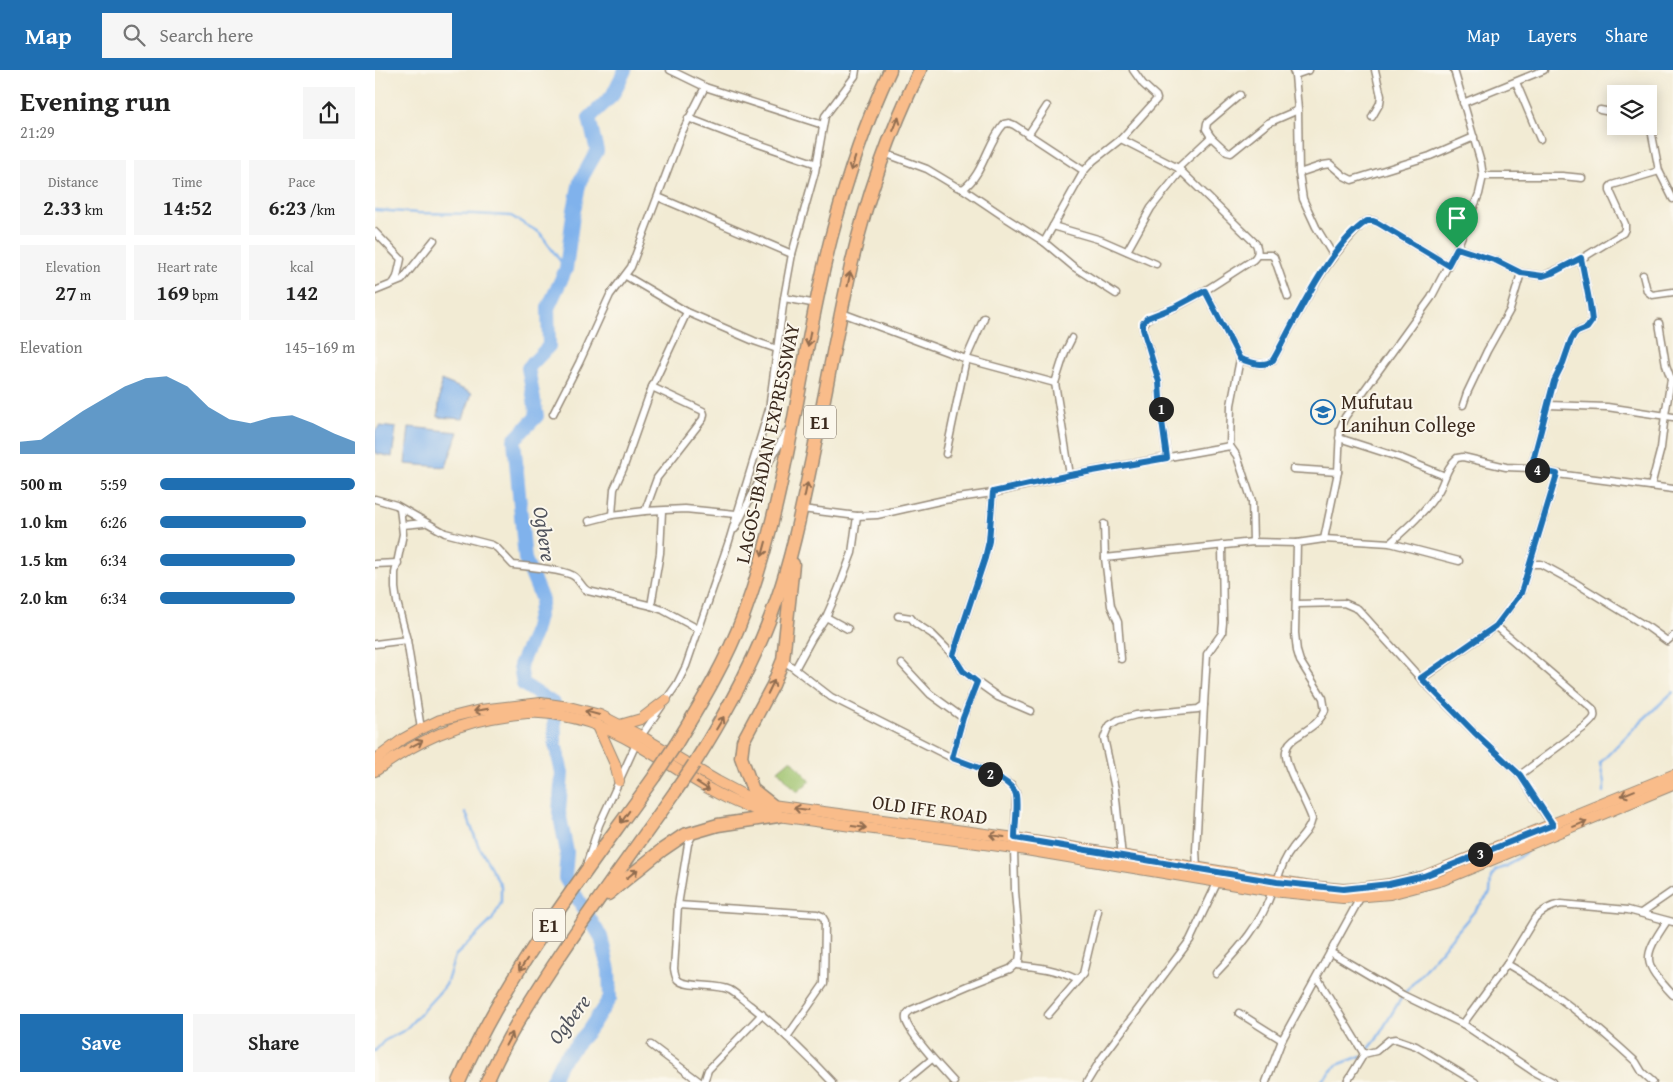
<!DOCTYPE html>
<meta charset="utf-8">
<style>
:root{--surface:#fff;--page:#f6f6f6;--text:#222;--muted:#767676;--accent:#1f6fb2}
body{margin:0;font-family:"Gentium Book Plus",serif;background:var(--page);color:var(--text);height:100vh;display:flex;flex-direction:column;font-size:19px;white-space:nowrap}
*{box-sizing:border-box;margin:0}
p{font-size:16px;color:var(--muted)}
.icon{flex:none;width:28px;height:28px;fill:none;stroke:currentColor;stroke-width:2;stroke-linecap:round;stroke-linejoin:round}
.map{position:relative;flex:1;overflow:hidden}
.sheet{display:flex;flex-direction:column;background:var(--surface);width:375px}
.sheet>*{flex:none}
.buttons{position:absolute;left:1232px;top:15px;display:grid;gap:10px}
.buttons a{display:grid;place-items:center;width:50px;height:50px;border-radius:0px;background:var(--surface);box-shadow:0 2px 12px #0003;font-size:25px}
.pin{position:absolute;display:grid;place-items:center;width:42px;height:42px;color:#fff;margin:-51px -21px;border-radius:50% 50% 50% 0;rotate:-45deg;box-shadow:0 0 5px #0007}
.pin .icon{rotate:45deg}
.km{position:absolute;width:25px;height:25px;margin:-12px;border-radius:50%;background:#222;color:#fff;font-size:14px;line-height:25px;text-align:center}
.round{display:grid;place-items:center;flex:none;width:52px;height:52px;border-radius:0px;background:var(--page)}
.headline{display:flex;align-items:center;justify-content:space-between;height:85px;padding:0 20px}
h1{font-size:28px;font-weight:800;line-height:38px}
.figures{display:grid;grid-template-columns:repeat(3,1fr);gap:8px;height:85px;padding:5px 20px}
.figures div{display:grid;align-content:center;border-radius:0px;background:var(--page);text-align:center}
.figures b{font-size:21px;font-weight:800}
.figures small{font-size:14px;font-weight:400}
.figures p{font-size:14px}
.chart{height:140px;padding:10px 20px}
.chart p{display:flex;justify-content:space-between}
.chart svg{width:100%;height:90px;margin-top:5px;fill:var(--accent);opacity:.7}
.cta{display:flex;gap:10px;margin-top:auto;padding:10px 20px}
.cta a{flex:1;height:58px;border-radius:0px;background:var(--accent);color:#fff;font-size:20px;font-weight:800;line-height:58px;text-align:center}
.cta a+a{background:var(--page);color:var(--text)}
ul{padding:0 20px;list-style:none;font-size:16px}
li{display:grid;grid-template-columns:80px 60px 1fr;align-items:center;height:38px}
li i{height:12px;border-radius:6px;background:var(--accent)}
header{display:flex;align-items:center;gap:30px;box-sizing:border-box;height:70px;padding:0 25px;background:var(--accent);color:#fff}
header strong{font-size:24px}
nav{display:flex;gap:28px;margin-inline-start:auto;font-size:18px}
.search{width:350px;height:45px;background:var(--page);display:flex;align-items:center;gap:12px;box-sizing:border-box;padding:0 18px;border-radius:0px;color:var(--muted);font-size:19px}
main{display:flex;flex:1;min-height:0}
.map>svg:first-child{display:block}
.green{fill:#9cc16b;stroke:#6c7644}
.water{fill:#80b2ec;stroke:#5e6e85}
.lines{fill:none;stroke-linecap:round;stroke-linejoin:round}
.stream{stroke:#80b2ec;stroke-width:2.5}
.river{stroke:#80b2ec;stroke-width:14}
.street-casing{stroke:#968a79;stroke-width:9}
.primary-casing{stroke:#968a79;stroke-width:12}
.highway-casing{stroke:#968a79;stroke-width:15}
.street{stroke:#fff;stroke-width:6}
.primary{stroke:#f9bc8a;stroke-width:10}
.highway{stroke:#f9bc8a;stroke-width:12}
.highway-bridge-casing{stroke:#968a79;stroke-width:15;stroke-linecap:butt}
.highway-bridge{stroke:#f9bc8a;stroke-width:12}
.oneway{stroke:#906c4f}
.route-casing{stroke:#fff;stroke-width:10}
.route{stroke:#1f6fb2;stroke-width:6}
.labels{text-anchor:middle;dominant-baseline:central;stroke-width:4;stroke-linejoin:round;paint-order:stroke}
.shield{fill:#fbf7ec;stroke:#75685c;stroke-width:1}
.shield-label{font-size:19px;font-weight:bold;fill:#3b2a1e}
.poi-label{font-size:20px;fill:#3b2a1e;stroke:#fbf7ec;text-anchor:start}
.street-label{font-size:20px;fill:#3b2a1e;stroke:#fbf7ec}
.water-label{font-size:21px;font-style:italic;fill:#50535c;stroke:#fbf7ec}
</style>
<header>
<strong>Map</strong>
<div class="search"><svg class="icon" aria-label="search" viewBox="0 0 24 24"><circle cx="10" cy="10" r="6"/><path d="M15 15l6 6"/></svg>Search here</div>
<nav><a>Map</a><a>Layers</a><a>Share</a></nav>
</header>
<main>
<section class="sheet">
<div class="headline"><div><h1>Evening run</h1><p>21:29</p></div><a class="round"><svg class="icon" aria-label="share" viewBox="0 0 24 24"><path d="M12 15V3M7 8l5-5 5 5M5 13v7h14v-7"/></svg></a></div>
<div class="figures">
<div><p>Distance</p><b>2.33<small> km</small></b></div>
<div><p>Time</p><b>14:52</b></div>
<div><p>Pace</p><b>6:23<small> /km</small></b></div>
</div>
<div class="figures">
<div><p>Elevation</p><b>27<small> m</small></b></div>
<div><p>Heart rate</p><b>169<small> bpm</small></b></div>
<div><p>kcal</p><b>142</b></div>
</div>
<div class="chart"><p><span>Elevation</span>145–169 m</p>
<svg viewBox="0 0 160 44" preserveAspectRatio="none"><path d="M0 44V38L10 37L20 30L30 23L40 17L50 11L60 7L70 6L80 11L90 21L100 27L110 29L120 26L130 25L140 29L150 34L160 38V44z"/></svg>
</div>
<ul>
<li><b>500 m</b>5:59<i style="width:100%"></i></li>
<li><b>1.0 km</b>6:26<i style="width:75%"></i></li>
<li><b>1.5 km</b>6:34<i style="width:69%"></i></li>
<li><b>2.0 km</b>6:34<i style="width:69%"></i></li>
</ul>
<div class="cta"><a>Save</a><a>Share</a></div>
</section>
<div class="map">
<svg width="1298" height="1012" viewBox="0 0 1298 1012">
<rect width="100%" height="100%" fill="#fbf7ec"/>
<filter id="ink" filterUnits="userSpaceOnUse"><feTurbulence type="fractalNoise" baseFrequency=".02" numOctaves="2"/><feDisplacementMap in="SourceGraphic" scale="10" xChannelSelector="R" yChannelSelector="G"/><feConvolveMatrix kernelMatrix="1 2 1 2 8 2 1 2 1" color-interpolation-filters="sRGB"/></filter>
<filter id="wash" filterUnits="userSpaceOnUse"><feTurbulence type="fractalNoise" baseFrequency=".0096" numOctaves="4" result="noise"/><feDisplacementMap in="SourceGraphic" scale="20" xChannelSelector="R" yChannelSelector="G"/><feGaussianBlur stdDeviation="1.12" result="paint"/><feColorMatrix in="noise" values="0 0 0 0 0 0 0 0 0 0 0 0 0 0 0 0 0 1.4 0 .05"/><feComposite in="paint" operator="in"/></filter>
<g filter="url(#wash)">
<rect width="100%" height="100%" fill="#f2ebd4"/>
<path class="green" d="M416 689 435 711 422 722 403 700Z"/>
<g class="water">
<path d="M66 310 97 323 88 349 63 347Z"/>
<path d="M5 356 21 358 17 387 0 383V361Z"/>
<path d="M34 357 83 362 71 397 30 394Z"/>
</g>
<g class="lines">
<g class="stream">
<path d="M0 140 43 143 99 144 136 146 165 163 191 199"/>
<path d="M1229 722V713L1225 693 1262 655 1298 622"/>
<path d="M0 981 9 971 30 960 71 915 80 886 117 850 126 833V816L103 775 91 743"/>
<path d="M992 981 1001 970 1028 925 1115 823 1116 807 1121 800 1132 796 1151 782"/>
<path d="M945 1012 962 995 986 986"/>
</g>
<path class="river" d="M176 1012 186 992 213 961 235 928 234 900 226 867 190 808 192 782 184 742 187 703 180 673 179 634 148 614 145 595 158 566 167 530 150 489 139 370 162 346 153 298 174 276 173 238 191 199 198 145 205 111 222 81 214 48 237 26 250 0"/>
</g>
</g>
<g filter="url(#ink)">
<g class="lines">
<defs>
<g id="street">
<path d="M295 0 330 17 448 55"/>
<path d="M918 0 920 5 923 40 924 103 928 129 941 157 958 185"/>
<path d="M920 5 934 0"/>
<path d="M1141 12 1165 69"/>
<path d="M1088 33 1169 0"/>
<path d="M1225 40 1241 43"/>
<path d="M997 47 1005 33 1006 26 1000 0"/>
<path d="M313 48 360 66 442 94"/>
<path d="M1274 49 1284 101 1298 129"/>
<path d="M653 65 672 36"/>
<path d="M836 67 831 59 832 53 865 25"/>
<path d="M746 69 803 98 881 174C884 182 883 185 878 190 852 206 828 224 801 237 789 242 769 244 768 259L784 312 786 343 792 388"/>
<path d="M509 83 552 99 582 117 588 119 631 148 669 172 699 197 741 224"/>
<path d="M803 98 836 67 852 82 856 83 893 53 923 40"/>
<path d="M924 103 948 95 955 94 969 106 977 110 1055 86 1099 67"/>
<path d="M1108 106H1187L1207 108"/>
<path d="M588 119C609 104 612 72 629 54L634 53 639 55 709 101"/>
<path d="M283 127 417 184"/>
<path d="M678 156 726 170 781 194"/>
<path d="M0 162 26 189 22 207 19 212"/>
<path d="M669 172 709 101 718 91 746 69 782 29 781 26 768 14 758 0"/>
<path d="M1082 178 1122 191 1146 203 1168 206 1206 189 1248 163 1250 159V154L1235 121V117L1237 115 1284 101"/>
<path d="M752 181 776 138 806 101"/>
<path d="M883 185H896L899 187 913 227"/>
<path d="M1268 205 1272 221 1277 225 1298 222"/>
<path d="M251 206 312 242 379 271 402 279"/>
<path d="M0 221 27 210 59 170"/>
<path d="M830 221 865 289 856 335 855 376 862 386 877 431 878 472"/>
<path d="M409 228 442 234"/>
<path d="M467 243 591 289 680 313"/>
<path d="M865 289C876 292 889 298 898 290 922 247 943 200 978 164 982 160 987 153 992 151 996 150 1000 151 1003 153L1073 195"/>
<path d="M1088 335 1092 323 1112 281 1135 240 1146 203"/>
<path d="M1173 335 1232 337 1298 347"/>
<path d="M178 344 204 293 235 225 256 197 307 62 330 17"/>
<path d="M964 368 1026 388 1070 406"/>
<path d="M571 384 591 289 609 248"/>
<path d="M1156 398 1179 311 1188 293 1196 270 1200 263 1212 258 1217 251 1215 235 1206 189"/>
<path d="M918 399 963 402"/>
<path d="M695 405 680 313 690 282 697 268"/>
<path d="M1276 416 1286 378 1290 345 1296 309 1291 295 1284 253"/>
<path d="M0 429 21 435 70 463 117 475 122 478 138 495C150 496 192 500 200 507 205 511 207 518 213 521L273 535 288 540 323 559"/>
<path d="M25 438 28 464 20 503V518L22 532 32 570 46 659"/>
<path d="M427 439 482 446 502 445 569 430 618 423 695 405 855 376"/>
<path d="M270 441 282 408 328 349 329 344 328 341 277 317"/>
<path d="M237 445 239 419 248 399 277 317 312 242"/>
<path d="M214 451 237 445 270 441 310 439 361 444"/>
<path d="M729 454 730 488 736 536 743 552 746 589"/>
<path d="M28 455 49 453"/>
<path d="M360 459 391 397 413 360"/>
<path d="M949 469 963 402 965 359 970 347 1056 228 1082 178 1104 124 1108 106 1106 93 1079 0"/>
<path d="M1015 473C1033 457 1050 442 1063 422 1070 411 1071 397 1082 388L1088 387 1131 397 1156 398 1182 404 1298 419"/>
<path d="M730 488 878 472 922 473 949 469 1015 473 1084 491"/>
<path d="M0 494 23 493"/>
<path d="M1156 494H1166L1199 512 1274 558 1292 571 1298 566"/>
<path d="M922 534 969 533 983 539 1046 609 1099 662 1145 705 1177 755"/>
<path d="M276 536 285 483 287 441"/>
<path d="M523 546 536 548 540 553 557 564 578 585 588 601 602 612 623 627 656 641"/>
<path d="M451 547 473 559"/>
<path d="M1121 556 1218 639C1222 648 1217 650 1211 656L1145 705"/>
<path d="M0 574 32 570"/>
<path d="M578 585 610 488 614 471 618 423"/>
<path d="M408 590 456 627 577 688 605 698 637 716 641 723 640 768"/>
<path d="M527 594 555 624 588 648"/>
<path d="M420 599 437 568 451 547 463 520 477 483 482 446"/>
<path d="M1046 609 1121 556 1146 523 1182 404"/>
<path d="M266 666 302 614 311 596 354 471 394 339 409 228 417 184 440 102 450 46 480 6 481 0"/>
<path d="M577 688 588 648 602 612"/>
<path d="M318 764 313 774 303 835 299 899C300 903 300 907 303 910 311 918 342 913 355 920 362 924 369 931 376 936 405 959 432 985 457 1012"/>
<path d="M747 787 740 719 729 668 732 660 735 655 743 650 761 645 823 639 829 635 832 584 847 563 848 553 847 475"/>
<path d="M212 793 224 755 261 674"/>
<path d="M822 798 821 780 829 635"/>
<path d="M902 812C905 800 909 789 917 779 923 770 935 761 937 749 932 732 908 695 911 681 912 674 918 669 923 666 934 658 945 653 950 640L948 628 925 591 922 581 920 563 922 473"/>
<path d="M303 835 442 844 447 846 450 851 449 914 412 967"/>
<path d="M1266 843 1298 821"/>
<path d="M1292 851C1267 888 1267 892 1298 925"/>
<path d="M955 882 1028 925 1088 954 1159 1002 1178 1012"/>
<path d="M1132 894C1180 921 1221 955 1261 992L1267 1002 1278 1012"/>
<path d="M641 895C665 897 681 899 703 910L708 904 723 841"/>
<path d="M841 903C864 879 887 853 897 821"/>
<path d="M942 907 989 984"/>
<path d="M864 943 907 970"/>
<path d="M673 945 703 910"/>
<path d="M1088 954 1132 894 1160 848C1168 840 1175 836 1186 834L1253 840 1298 852"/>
<path d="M276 975 325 1012"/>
<path d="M329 1012 333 1000 387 944"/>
<path d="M529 1012 557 989"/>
<path d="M579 1012C569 1001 533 963 531 950 530 945 532 943 536 940L592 916 635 899 644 891 645 883 640 821 639 778"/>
<path d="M712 1012 726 989 815 870 843 811"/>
<path d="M891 1012 907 970 985 828"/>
<path d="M972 1012 989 984 1001 981 1014 970 1021 969 1041 976 1100 1012"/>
</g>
<g id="primary">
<path d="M222 654 240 694 244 711"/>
<path d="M245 655 266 649 291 630"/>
<path d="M0 690 28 669 46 659 65 650 105 640 166 633 194 637 225 645 266 666 342 711 374 728 397 735 640 768 937 816 968 819 984 818 1014 814 1049 806 1298 705"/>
<path d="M0 701C44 670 82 652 135 645 145 644 155 642 165 643 200 645 232 657 261 674 298 695 331 721 370 736 380 740 392 743 403 746L639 778 897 821 968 828 1015 824 1068 810 1298 715"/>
</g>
<g id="highway">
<path d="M301 674C327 632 352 590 369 544 414 422 424 292 456 168 471 111 490 53 515 0"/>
<path d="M319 694C352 642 382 588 402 529 418 484 427 436 437 389 450 325 462 260 476 196 491 129 515 62 545 0"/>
<path d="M397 735 378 720 366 687 368 671 398 615 408 590 418 494"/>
<path d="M233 824 287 780 309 765 343 755 403 746"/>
<path d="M84 1012C131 903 210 804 279 707"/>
<path d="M112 1012C130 970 155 931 180 893 218 835 260 779 300 722"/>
</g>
</defs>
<use href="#street" class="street-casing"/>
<use href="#primary" class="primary-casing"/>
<use href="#highway" class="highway-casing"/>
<use href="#street" class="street"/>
<use href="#primary" class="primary"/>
<use href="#highway" class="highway"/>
<defs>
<g id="highway-bridge">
<path d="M279 707 301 674"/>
<path d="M300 722 319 694"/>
</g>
</defs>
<use href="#highway-bridge" class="highway-bridge-casing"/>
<use href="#highway-bridge" class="highway-bridge"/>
</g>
<defs><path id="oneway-shaft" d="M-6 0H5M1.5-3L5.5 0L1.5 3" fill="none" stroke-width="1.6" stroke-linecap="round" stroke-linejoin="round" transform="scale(1.25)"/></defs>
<g class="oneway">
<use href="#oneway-shaft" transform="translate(521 54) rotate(-68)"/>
<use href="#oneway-shaft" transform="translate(478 94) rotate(108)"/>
<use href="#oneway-shaft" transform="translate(474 209) rotate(-79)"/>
<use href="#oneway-shaft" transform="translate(434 269) rotate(101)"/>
<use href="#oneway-shaft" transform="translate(431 420) rotate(-78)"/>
<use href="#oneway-shaft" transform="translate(389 479) rotate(105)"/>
<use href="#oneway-shaft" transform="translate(396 617) rotate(-64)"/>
<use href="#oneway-shaft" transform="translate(106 640) rotate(170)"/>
<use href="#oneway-shaft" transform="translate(217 643) rotate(-165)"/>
<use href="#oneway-shaft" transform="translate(345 653) rotate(-59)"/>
<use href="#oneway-shaft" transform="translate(41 674) rotate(-28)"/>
<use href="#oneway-shaft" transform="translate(328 716) rotate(32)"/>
<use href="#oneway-shaft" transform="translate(1253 723) rotate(158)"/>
<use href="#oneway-shaft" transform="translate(426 739) rotate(-172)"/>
<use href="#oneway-shaft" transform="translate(250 747) rotate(125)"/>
<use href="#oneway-shaft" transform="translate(1205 754) rotate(-22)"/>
<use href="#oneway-shaft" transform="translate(484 757) rotate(7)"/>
<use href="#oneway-shaft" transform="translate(622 766) rotate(-172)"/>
<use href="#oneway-shaft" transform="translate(257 804) rotate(-39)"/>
<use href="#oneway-shaft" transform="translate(148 895) rotate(123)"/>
<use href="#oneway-shaft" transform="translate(134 969) rotate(-62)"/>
</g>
</g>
<g class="lines" filter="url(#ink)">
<defs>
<path id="route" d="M992 151H998L1003 153 1073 195 1082 178 1122 191 1146 203 1168 206 1177 203 1206 188 1215 235 1217 251 1212 258 1200 263 1196 270 1188 293 1179 311 1156 398 1182 404 1146 523 1121 556 1046 608 1099 662 1145 705 1178 755 1049 806 1014 814 968 819 902 812 640 768C640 754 643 738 641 725 638 709 592 693 577 688L588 648 602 612 588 601 578 585 610 488 614 471 618 422 695 405 792 388 786 344 784 312 768 259V253L772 248 800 237 830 221 865 289C876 292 889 298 898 290 921 249 953 177 992 151Z"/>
</defs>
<use href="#route" class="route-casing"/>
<use href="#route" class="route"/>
</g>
<defs>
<symbol id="university-ring" viewBox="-11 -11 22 22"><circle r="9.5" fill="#fbf7ec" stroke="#1f6fb2" stroke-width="1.5"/><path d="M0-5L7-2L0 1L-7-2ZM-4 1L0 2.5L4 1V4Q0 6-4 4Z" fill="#1f6fb2"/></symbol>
</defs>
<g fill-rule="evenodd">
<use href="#university-ring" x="934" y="328" width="28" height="28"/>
</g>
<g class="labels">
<g class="shield">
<rect x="429" y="335.5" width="32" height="33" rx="4"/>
<rect x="158" y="838.5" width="32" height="33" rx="4"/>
</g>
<g class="shield-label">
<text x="445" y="352">E1</text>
<text x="174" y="855">E1</text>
</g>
<g class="poi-label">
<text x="966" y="331">Mufutau<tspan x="966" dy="23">Lanihun College</tspan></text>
</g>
<g class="street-label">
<text transform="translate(392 373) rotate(-78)">LAGOS-IBADAN EXPRESSWAY</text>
<text transform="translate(555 739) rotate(8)">OLD IFE ROAD</text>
</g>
<g class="water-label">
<text transform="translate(170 464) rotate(81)">Ogbere</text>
<text transform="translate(194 949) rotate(-53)">Ogbere</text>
</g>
</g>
</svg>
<div class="buttons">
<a><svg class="icon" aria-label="layers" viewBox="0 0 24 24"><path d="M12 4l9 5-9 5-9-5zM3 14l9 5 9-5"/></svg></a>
</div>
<div class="pin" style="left:1082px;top:178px;background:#1e9e55"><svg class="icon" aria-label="arrive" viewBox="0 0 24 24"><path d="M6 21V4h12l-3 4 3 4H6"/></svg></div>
<b class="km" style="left:786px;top:339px">1</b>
<b class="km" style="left:615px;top:704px">2</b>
<b class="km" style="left:1105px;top:784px">3</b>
<b class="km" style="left:1162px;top:400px">4</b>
</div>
</main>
